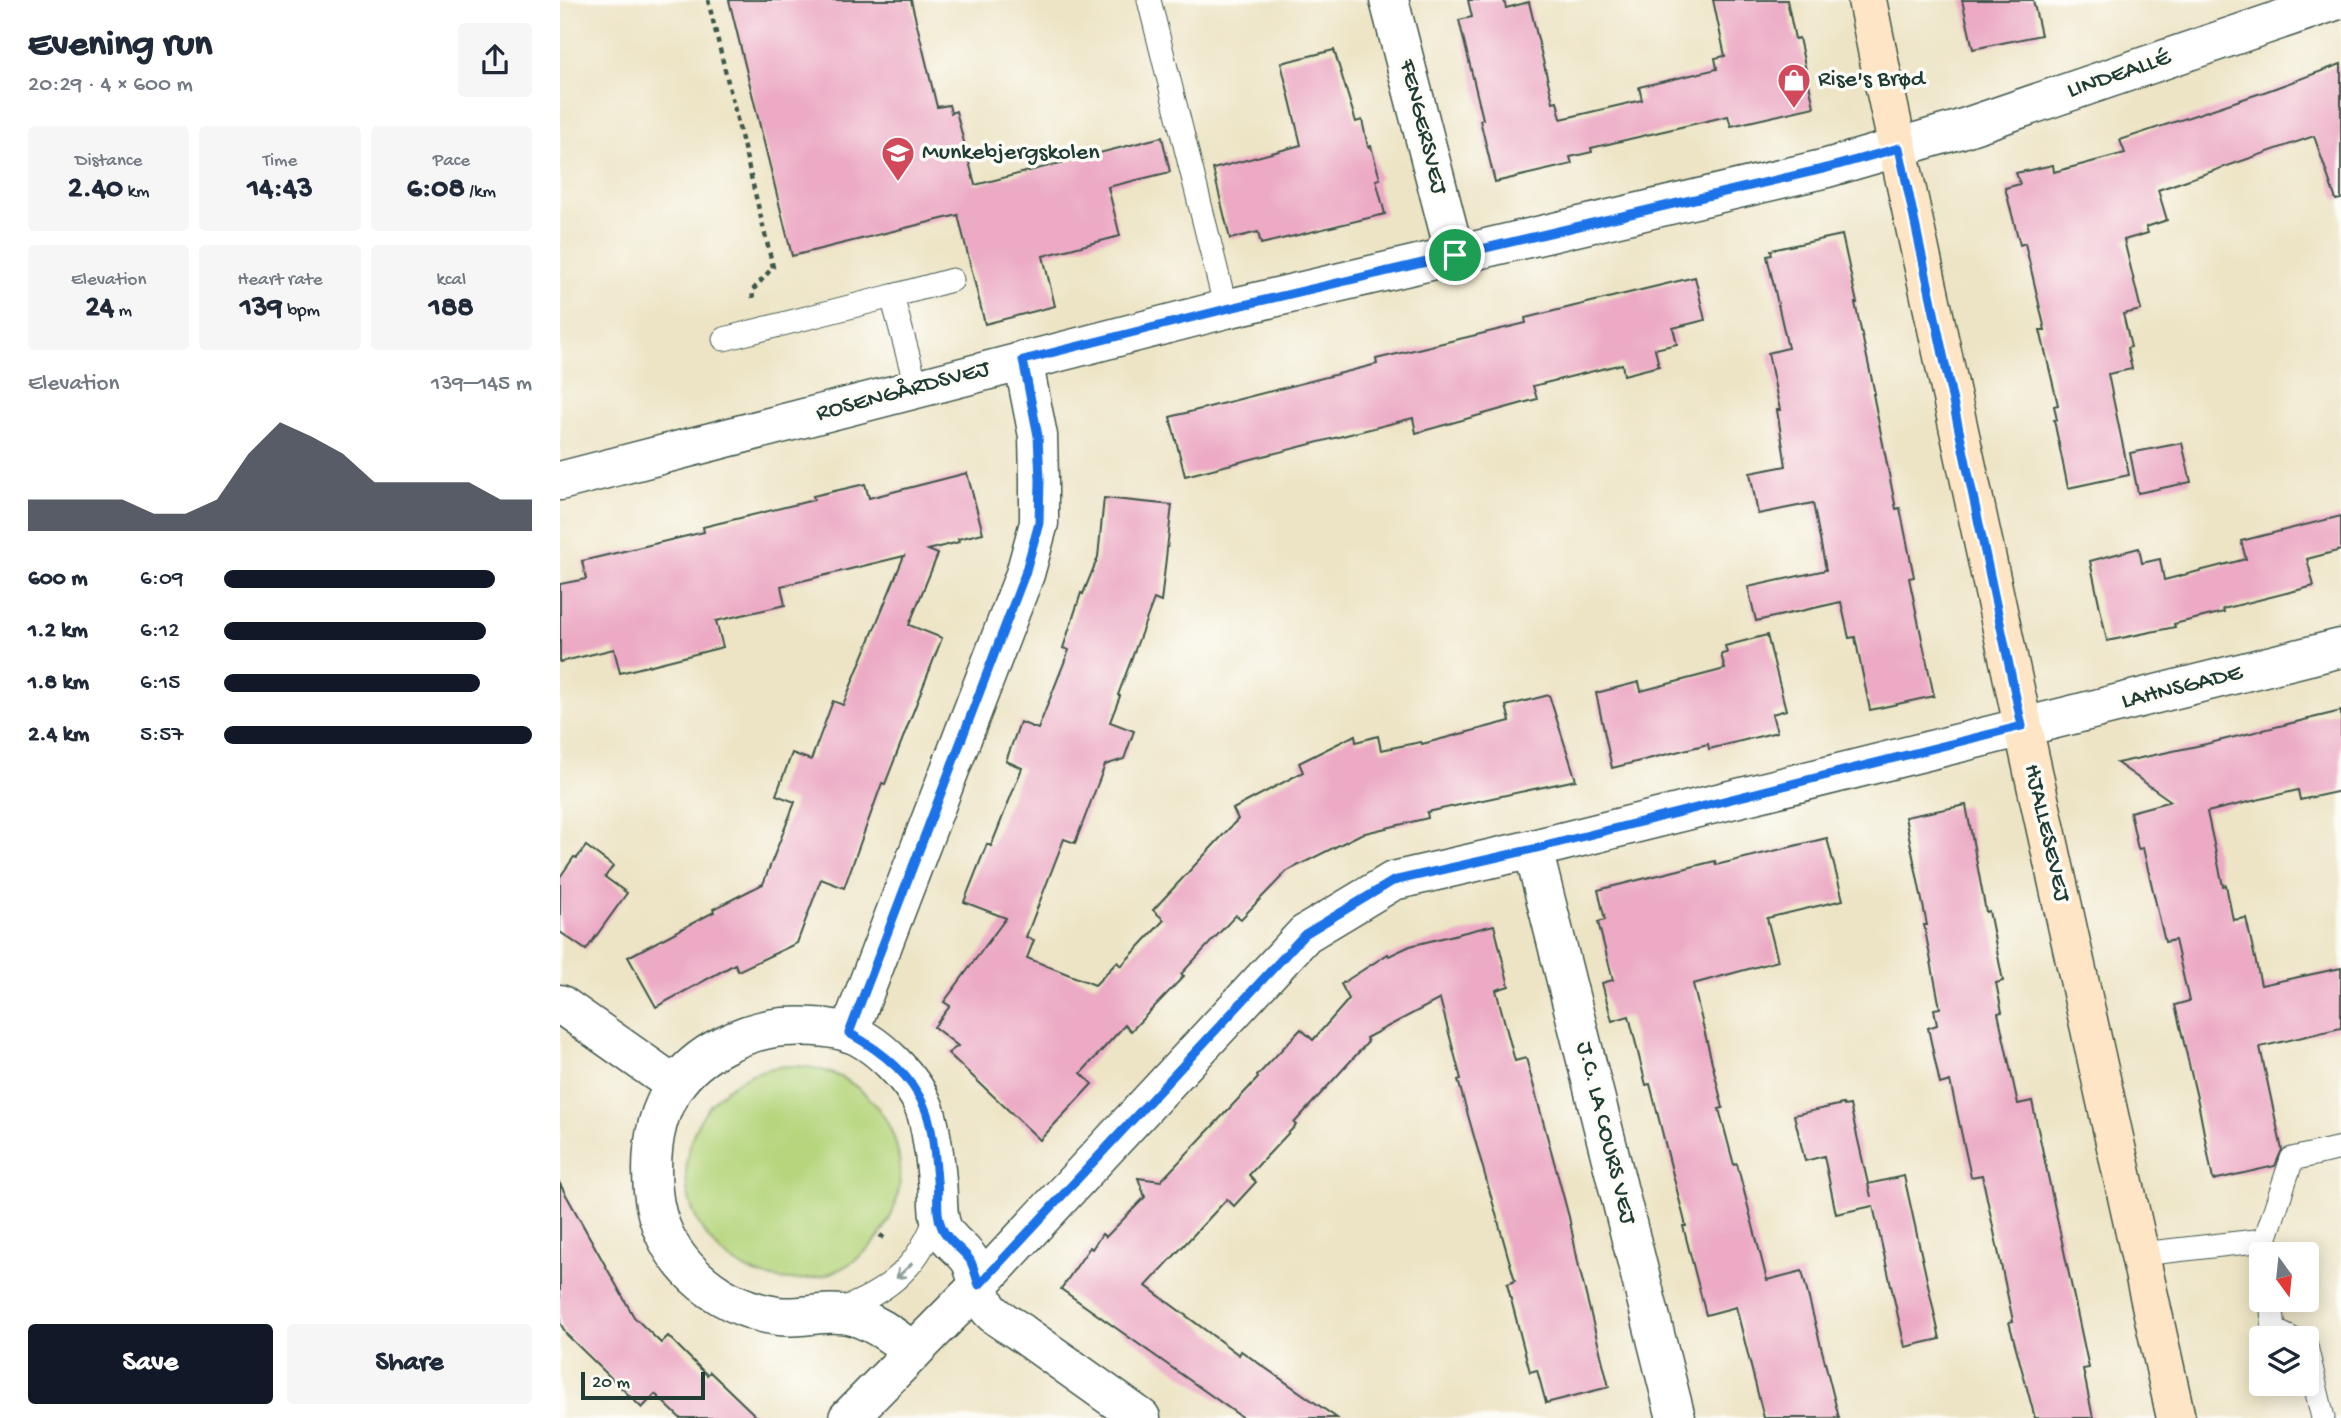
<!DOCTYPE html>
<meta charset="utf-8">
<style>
:root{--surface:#fff;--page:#f6f6f7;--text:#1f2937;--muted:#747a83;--accent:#111827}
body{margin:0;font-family:"Gochi Hand",sans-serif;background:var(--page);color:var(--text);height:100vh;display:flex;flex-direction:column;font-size:26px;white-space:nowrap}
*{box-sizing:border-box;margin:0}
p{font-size:23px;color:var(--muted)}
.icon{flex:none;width:38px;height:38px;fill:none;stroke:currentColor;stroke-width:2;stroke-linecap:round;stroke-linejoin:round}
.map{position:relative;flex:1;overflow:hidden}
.side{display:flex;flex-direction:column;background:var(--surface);width:560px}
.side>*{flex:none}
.needle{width:46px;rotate:165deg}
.controls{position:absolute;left:1689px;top:1242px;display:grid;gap:14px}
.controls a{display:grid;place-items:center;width:70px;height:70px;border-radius:7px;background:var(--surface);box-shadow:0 4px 18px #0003;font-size:35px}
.scale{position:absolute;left:21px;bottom:18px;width:124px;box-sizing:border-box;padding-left:7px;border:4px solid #1f3d34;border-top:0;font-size:19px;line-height:24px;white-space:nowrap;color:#1f3d34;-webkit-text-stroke:5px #fdfcf7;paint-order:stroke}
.pin{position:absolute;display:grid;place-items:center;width:60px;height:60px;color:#fff;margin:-30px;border:4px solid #fff;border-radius:50%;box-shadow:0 2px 7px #0007}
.round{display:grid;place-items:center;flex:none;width:74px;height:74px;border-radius:7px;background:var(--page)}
.headline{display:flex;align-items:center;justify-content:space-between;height:119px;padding:0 28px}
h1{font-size:38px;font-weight:700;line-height:52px}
.metrics{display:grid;grid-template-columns:repeat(3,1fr);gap:10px;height:119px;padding:7px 28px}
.metrics div{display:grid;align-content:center;border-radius:7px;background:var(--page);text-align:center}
.metrics b{font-size:30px;font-weight:700}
.metrics small{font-size:19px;font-weight:400}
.metrics p{font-size:19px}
.chart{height:196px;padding:14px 28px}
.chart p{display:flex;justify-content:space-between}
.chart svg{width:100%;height:126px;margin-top:7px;fill:var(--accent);opacity:.7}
.action{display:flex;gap:14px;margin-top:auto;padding:14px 28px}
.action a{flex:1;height:80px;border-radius:7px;background:var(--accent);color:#fff;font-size:28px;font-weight:700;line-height:80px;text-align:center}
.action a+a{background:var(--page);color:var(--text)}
ul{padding:0 28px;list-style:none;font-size:23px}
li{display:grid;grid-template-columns:112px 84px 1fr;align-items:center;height:52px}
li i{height:18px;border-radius:9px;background:var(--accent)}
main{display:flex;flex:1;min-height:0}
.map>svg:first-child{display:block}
.green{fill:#b6d57d;stroke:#6a8958;stroke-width:2}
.building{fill:#ecaac5}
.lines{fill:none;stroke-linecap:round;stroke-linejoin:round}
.lane-casing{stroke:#3e564a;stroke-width:25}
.street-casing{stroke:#3e564a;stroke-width:41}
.secondary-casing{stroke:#3e564a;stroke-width:41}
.path{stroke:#3e564a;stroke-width:4.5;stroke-dasharray:5 5;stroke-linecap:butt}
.lane{stroke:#fff;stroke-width:23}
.street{stroke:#fff;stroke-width:38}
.secondary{stroke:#fde5c5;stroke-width:38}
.oneway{stroke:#8f9e9a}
.route-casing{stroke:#fff;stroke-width:14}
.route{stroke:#1a73e8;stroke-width:9}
.labels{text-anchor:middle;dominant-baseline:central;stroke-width:7;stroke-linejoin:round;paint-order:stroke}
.street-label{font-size:24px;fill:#1f3d34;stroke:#fdfcf7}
.poi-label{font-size:24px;fill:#1f3d34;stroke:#fdfcf7;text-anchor:start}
</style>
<main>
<section class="side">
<div class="headline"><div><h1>Evening run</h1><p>20:29 · 4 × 600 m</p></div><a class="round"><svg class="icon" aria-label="share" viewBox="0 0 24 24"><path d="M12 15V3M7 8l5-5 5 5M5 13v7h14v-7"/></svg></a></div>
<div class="metrics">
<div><p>Distance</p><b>2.40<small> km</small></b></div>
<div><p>Time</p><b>14:43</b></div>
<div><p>Pace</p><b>6:08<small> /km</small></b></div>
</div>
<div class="metrics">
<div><p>Elevation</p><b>24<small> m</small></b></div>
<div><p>Heart rate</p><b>139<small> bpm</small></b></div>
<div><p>kcal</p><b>188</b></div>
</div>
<div class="chart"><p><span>Elevation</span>139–145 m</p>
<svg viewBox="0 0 160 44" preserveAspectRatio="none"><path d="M0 44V33L10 33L20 33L30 33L40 38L50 38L60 33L70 17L80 6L90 11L100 17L110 27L120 27L130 27L140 27L150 33L160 33V44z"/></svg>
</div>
<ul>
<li><b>600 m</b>6:09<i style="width:88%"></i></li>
<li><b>1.2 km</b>6:12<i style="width:85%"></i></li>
<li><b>1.8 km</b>6:15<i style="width:83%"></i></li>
<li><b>2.4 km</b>5:57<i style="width:100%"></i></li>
</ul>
<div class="action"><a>Save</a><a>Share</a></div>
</section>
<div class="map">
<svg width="1781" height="1418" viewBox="0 0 1781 1418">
<rect width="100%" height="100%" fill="#fdfcf7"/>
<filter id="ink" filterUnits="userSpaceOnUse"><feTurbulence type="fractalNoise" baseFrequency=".0143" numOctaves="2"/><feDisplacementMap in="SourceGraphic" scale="14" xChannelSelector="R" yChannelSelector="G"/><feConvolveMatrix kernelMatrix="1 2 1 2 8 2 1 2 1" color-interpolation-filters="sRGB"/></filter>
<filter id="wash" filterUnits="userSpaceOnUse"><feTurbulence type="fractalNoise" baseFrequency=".00686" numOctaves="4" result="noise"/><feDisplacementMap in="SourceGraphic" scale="28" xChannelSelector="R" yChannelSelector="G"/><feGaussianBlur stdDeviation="1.57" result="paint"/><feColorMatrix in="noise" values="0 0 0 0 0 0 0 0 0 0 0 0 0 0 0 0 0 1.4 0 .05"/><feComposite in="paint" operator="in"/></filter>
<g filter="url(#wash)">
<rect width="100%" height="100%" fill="#ede4c5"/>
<circle class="green" cx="233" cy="1173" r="107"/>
<g id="blocks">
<g class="building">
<path d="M169 0H351L377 107 389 105 391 113 396 111 415 185 602 137 610 172 548 187 560 236 483 256 495 306 425 324 398 215 232 256Z"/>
<path d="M908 0H944L946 8 969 2 993 102 997 101 1001 119 1082 100 1079 87 1157 69 1155 58 1165 56 1153 0H1227L1235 39 1239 38 1254 107 1171 126 1168 116 1031 148 1032 152 1010 157 1012 164 935 182 920 120 923 119 899 20 912 17Z"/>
<path d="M1402 0H1473L1481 35 1413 49Z"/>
<path d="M774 50 796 122 802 120 808 147 811 146 820 179 816 180 825 214 701 244 698 232 670 239 653 169 741 145 721 63Z"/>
<path d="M1781 64V199L1776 200 1754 136 1598 190 1607 220 1586 227 1588 233 1564 240 1581 310 1563 314 1571 347 1567 348 1572 369 1548 374 1569 475 1508 488 1494 420H1497L1494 406 1498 405 1480 330H1485L1465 243 1460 245 1445 188 1460 184 1456 173 1493 165 1494 172 1565 153 1560 140 1707 91Z"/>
<path d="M1282 235 1297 303H1295L1315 394H1313L1336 509 1340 508 1354 577 1349 578 1374 696 1310 710 1295 637 1289 638 1281 602 1196 621 1188 587 1266 570 1253 503 1198 514 1190 473 1226 466 1217 410H1220L1208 353 1228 348 1207 256 1212 255 1211 250Z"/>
<path d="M1135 277 1145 320 1113 328 1117 344 1095 349 1099 366 1064 375 1062 364 973 386 977 399 856 433 853 418 625 476 610 417 817 364 816 359 966 323 965 318Z"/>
<path d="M1622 443 1631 482 1578 493 1570 453Z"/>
<path d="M407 473 423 533 398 539 399 542 368 550 378 554 349 625 382 638 325 784 322 783 284 888 261 879 237 943 178 971 175 964 96 1007 68 957 154 912 153 909 203 884 235 802 216 795 232 753 251 760 273 701 283 705 344 556 221 586 225 605 156 621 163 647 60 673 54 649 0 662V584L26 579 22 561 144 532 143 527 254 500 253 496 305 484 309 498Z"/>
<path d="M544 498 612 505 601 602 594 599 558 695 560 696 550 722 574 731 564 759 545 765 515 843 504 839 466 937 474 940 467 958 535 985 557 962 561 966 604 920 593 910 678 819 673 809 743 772 739 763 795 735 796 742 818 736 821 750 861 742 862 744 950 721 946 706 989 695 1016 780 867 812 868 818 801 834 727 871 681 919 676 915 621 974 624 976 571 1031 565 1025 521 1073 532 1084 480 1140 388 1053 398 1046 374 1027 390 1006 384 1002 446 918 404 902 427 844 431 846 462 768 446 761 460 722 478 729 509 650 503 648 521 593 523 594 538 557Z"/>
<path d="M1781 516V550L1747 559 1754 586 1663 609 1664 612 1614 624 1615 627 1547 641 1530 561 1579 548 1582 563 1600 559 1604 580 1686 559 1681 541Z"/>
<path d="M1207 635 1226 710 1212 714 1217 732 1149 749 1148 744 1052 768 1036 693 1079 682 1081 691 1165 669 1161 654 1167 653 1165 646Z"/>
<path d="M1781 711V791L1740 800 1738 790 1647 812 1663 886 1666 885 1673 920 1686 918 1701 985 1781 968V1028L1700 1047 1722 1150 1715 1166 1653 1180 1638 1102 1615 1005 1629 1001 1615 940 1605 942 1583 848 1578 849 1570 812 1611 801 1557 763 1646 744Z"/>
<path d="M1406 805 1426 912 1429 911 1443 981 1436 983 1442 1012 1438 1013 1458 1104 1472 1101 1529 1368 1523 1369 1533 1418H1475L1449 1322 1453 1321 1422 1175 1411 1177 1390 1081 1380 1084 1368 1028 1377 1025 1374 1009 1380 1008 1364 925H1367L1345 817Z"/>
<path d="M1267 838 1283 900 1207 918 1218 961 1133 984 1163 1108 1159 1109 1174 1165 1177 1164 1207 1280 1242 1271 1279 1418H1204L1176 1307 1146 1315 1123 1226H1126L1090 1084 1086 1085 1069 1016 1052 1021 1042 983 1053 980 1038 922 1045 920 1038 890 1155 861 1156 865Z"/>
<path d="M26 846 53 866 45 877 67 893 26 950 0 932V877L14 857 17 858Z"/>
<path d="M934 925 949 986 936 990 955 1061 966 1058 1009 1217 1019 1267 1049 1387 986 1403 977 1370 970 1372 947 1284 955 1281 898 1080 901 1079 880 999 806 1038 808 1042 734 1123 736 1125 689 1175 696 1182 674 1206 667 1199 586 1286 679 1355 681 1351 777 1418H683L501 1289 530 1247 532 1249 542 1234 546 1237 585 1197 578 1178 601 1181 698 1078 697 1076 741 1029 753 1040 789 999 781 984 828 954 829 956 850 946Z"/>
<path d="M1283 1104 1284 1106 1290 1105 1311 1197 1308 1184 1344 1176 1380 1339 1345 1347 1313 1206 1276 1214 1264 1156 1245 1161 1234 1115Z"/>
<path d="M0 1184 74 1317 101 1343 108 1336 147 1375 150 1372 198 1418H120L95 1394 82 1408 7 1335 0 1323Z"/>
</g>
</g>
</g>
<g filter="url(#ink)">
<use href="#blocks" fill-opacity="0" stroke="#3e564a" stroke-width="2"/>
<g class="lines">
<defs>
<g id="lane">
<path d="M589 0 666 309"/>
<path d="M332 296 392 280"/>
<path d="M164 339 332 296 357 389"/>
<path d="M1581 1254 1705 1240"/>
<path d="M1707 1255 1705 1240 1732 1159 1781 1148"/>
<path d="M1711 1300 1714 1330 1732 1339"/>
<path d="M277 1311C330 1292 359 1266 378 1213"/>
<path d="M1746 1346 1763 1418"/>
</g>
<g id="street">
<path d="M829 0 895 255"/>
<path d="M0 481 666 309 1267 168 1398 130 1778 0"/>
<path d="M973 849 1116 1418"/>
<path d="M0 1004 115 1085"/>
<path d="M289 1033 465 574 479 523V480L478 436 463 360"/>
<path d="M353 1352C334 1336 312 1320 288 1315 265 1310 241 1319 218 1316 154 1307 99 1258 93 1191 90 1156 94 1116 115 1086 137 1053 185 1030 224 1027 245 1026 266 1026 287 1032 316 1041 353 1079 364 1107 369 1119 371 1134 373 1147 375 1158 376 1170 377 1181 379 1196 376 1212 382 1227 388 1242 404 1249 411 1262 417 1276 419 1292 427 1306 433 1317 452 1326 463 1334 502 1362 542 1390 581 1418"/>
<path d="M288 1418 419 1285 745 934 833 881 973 849 1781 648"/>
</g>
<path id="secondary" d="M1307 0 1321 70 1463 726 1616 1418"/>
</defs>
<use href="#lane" class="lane-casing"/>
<use href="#street" class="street-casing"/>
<use href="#secondary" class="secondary-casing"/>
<g class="path">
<path d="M148 0 213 267 192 291 193 298"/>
<path d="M320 1235 328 1241"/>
</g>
<use href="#lane" class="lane"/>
<use href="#street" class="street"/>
<use href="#secondary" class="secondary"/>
</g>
<defs><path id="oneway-shaft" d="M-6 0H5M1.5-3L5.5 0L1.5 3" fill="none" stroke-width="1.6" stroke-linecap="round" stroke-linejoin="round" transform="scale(1.75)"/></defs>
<use class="oneway" href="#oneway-shaft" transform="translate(344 1271) rotate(136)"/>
</g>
<g class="lines" filter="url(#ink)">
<defs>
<path id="route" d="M1339 148 1462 726 973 849 833 881 745 934 419 1285C416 1277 414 1267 410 1260 402 1248 388 1242 382 1228 375 1213 379 1196 377 1180 375 1158 373 1126 364 1106 350 1073 320 1050 289 1033L465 574 479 523 480 480 478 436 463 360 666 309 1267 168Z"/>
</defs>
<use href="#route" class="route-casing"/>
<use href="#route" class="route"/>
</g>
<defs>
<symbol id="shop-pin" viewBox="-11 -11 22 30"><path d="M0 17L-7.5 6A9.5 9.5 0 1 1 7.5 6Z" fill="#d1495b" stroke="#fdfcf7"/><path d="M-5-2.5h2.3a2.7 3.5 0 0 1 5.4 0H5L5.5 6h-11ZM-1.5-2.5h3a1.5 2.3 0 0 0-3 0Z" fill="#fff"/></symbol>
<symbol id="school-pin" viewBox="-11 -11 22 30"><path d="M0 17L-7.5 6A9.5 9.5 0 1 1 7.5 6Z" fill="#d1495b" stroke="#fdfcf7"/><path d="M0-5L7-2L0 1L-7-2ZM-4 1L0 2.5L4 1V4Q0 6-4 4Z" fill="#fff"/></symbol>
</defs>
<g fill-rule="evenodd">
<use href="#shop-pin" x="1215" y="61" width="38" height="52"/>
<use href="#school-pin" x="319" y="134" width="38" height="52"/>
</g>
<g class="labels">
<g class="street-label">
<text transform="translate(1559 75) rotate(-19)">LINDEALLÉ</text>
<text transform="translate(862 127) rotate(76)">FENGERSVEJ</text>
<text transform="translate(343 392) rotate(-15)">ROSENGÅRDSVEJ</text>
<text transform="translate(1622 688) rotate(-14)">LAHNSGADE</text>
<text transform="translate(1486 833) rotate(77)">HJALLESEVEJ</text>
<text transform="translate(1045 1133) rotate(76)">J.C. LA COURS VEJ</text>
</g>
<g class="poi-label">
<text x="1258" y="80">Rise's Brød</text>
<text x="362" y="153">Munkebjergskolen</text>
</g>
</g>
</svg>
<div class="controls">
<a><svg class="needle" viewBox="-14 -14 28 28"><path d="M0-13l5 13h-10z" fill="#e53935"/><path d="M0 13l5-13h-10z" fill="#747a83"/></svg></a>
<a><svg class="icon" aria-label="layers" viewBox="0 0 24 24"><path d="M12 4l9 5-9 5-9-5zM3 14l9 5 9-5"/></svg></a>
</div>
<div class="scale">20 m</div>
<div class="pin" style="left:895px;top:255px;background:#1e9e55"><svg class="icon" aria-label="arrive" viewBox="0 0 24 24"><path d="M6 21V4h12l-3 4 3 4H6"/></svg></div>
</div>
</main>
